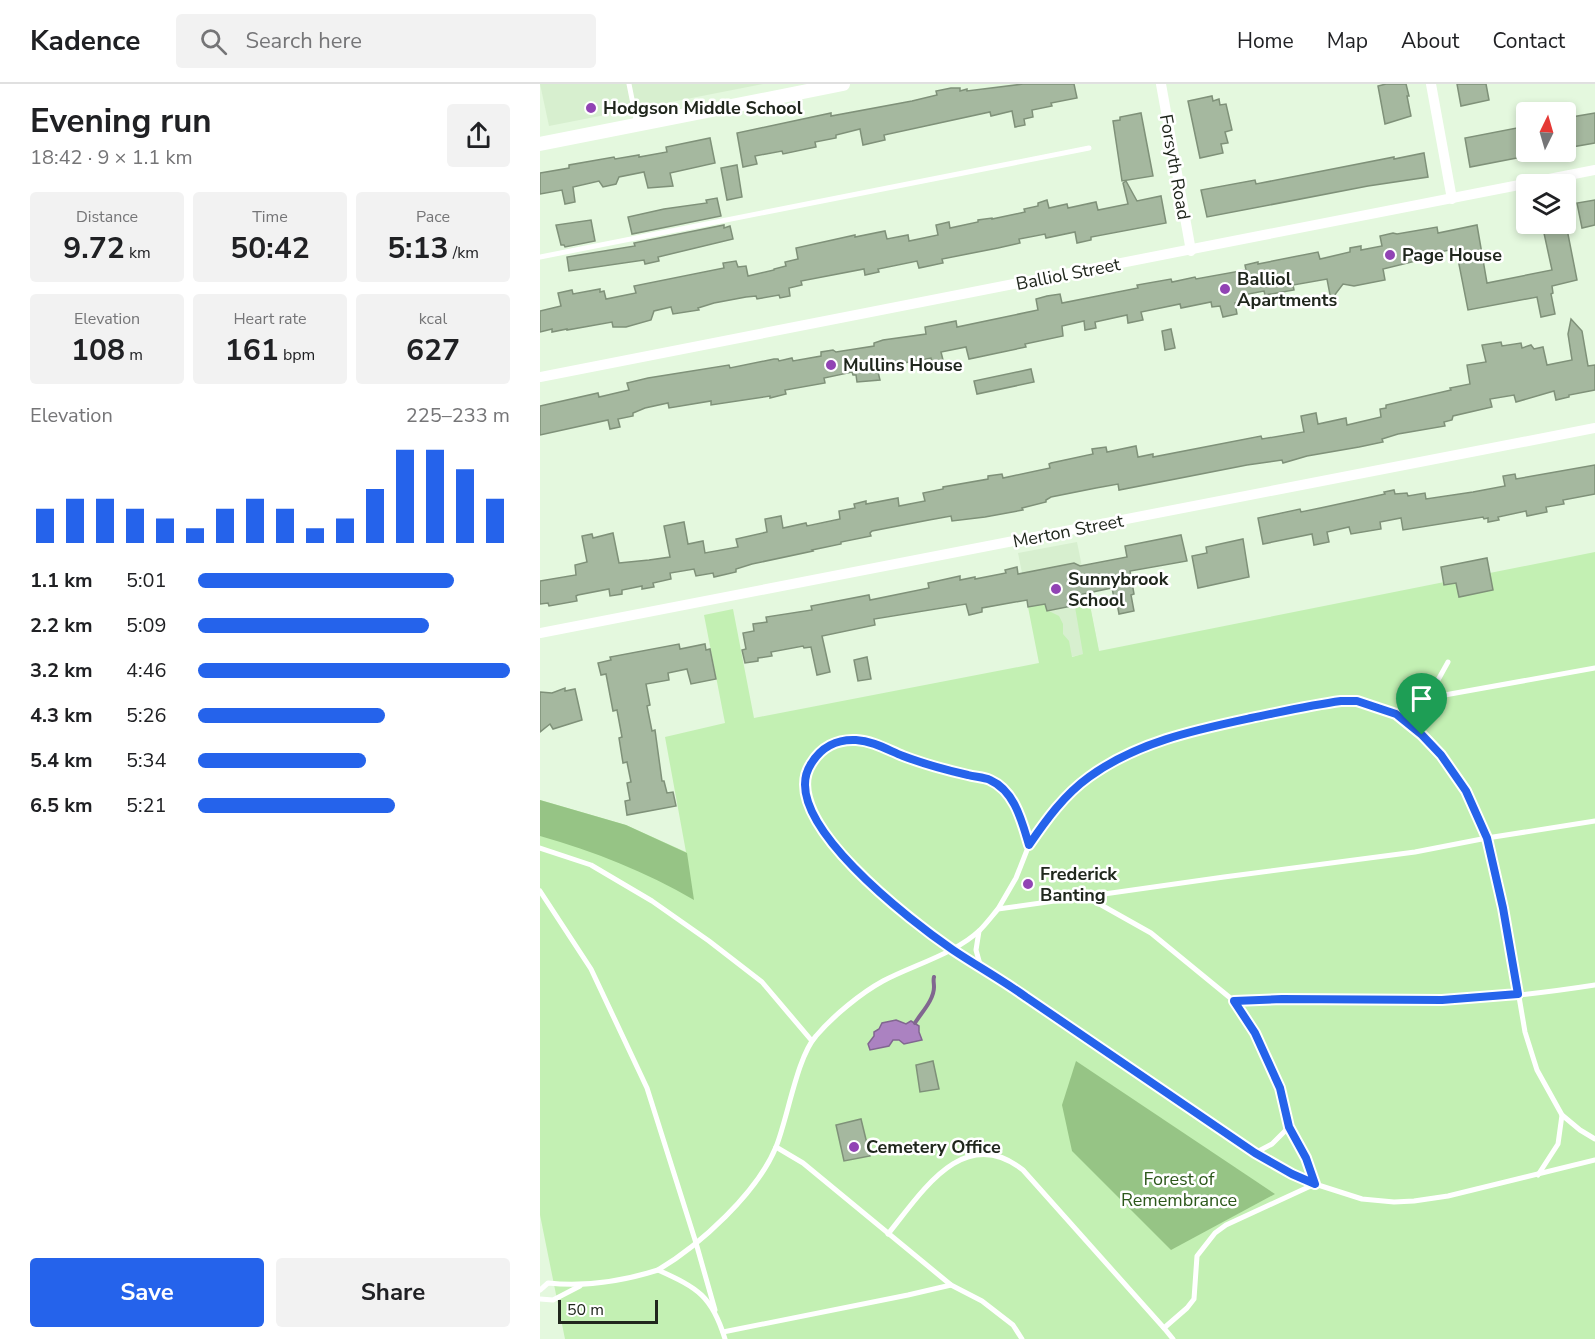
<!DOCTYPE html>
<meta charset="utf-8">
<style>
:root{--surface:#fff;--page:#f2f2f2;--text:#202124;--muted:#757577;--line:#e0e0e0;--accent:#2563eb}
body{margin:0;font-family:"Nunito Sans",sans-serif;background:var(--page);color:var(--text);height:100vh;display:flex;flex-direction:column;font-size:22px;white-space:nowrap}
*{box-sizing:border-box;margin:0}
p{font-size:20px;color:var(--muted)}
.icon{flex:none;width:33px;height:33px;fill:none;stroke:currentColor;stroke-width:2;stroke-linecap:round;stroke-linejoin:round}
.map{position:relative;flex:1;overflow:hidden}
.panel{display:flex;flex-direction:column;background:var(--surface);width:540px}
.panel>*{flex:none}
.needle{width:39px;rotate:5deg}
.tools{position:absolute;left:976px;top:18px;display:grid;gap:12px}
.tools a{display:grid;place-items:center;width:60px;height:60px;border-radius:6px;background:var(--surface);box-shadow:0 3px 9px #0003;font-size:30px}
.scale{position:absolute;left:18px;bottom:15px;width:100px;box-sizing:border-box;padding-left:6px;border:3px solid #20271d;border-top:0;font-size:16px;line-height:21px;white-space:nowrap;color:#20271d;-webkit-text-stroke:4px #fff;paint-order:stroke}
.pin{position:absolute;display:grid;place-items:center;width:51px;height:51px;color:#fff;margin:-62px -26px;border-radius:50% 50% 50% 0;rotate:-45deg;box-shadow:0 0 6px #0007}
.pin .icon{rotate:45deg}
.round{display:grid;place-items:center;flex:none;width:63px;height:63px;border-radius:6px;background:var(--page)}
.summary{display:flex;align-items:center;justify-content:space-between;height:102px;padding:0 30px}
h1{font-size:33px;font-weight:700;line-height:45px}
.metrics{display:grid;grid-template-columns:repeat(3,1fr);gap:9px;height:102px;padding:6px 30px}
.metrics div{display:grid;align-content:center;border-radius:6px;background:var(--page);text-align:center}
.metrics b{font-size:30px;font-weight:700}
.metrics small{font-size:16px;font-weight:400}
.metrics p{font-size:16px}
.chart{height:168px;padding:12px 30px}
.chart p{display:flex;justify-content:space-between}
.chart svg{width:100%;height:108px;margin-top:6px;stroke:var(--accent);stroke-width:6}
.cta{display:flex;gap:12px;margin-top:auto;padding:12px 30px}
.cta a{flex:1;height:69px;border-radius:6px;background:var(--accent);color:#fff;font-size:24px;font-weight:700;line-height:69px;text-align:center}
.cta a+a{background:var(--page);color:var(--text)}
ul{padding:0 30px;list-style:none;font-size:20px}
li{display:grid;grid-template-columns:96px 72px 1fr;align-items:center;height:45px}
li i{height:15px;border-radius:8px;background:var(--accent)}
header{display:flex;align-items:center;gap:36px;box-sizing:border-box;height:84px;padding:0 30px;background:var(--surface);border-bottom:2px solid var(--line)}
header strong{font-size:28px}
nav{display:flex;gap:33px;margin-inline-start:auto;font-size:21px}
.search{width:420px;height:54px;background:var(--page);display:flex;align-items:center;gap:15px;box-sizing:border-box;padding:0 21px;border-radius:6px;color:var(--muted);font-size:22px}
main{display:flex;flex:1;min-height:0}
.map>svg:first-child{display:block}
.built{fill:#d7efcf}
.green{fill:#c3f0b3}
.forest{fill:#96c485}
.water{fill:#ab82c1;stroke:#816790;stroke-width:1.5}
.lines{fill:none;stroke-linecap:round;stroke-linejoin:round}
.stream{stroke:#816790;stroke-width:4}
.building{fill:#a5b89f;stroke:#7f9179;stroke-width:1.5}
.service{stroke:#fff;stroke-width:5}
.minor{stroke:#fff;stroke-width:10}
.tertiary{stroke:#fff;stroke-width:14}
.route-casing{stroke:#fff;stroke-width:12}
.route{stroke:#2563eb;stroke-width:8}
.poi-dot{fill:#9143b4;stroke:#fff;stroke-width:2}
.labels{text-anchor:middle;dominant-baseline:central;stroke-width:5;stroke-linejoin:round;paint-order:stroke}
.poi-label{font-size:18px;font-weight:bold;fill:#20271d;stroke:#fff;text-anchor:start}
.street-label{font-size:18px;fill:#20271d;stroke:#fff}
.park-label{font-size:18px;fill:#2c581a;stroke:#fff}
</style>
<header>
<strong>Kadence</strong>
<div class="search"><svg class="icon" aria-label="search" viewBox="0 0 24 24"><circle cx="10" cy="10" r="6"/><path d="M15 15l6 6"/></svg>Search here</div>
<nav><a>Home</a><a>Map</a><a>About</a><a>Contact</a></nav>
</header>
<main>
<section class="panel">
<div class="summary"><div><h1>Evening run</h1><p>18:42 · 9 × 1.1 km</p></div><a class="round"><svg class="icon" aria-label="share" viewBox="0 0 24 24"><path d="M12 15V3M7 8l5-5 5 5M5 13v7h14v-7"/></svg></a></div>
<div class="metrics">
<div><p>Distance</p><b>9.72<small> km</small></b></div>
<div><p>Time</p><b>50:42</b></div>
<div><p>Pace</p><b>5:13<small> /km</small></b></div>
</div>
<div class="metrics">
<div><p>Elevation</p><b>108<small> m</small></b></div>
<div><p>Heart rate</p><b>161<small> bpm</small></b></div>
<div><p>kcal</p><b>627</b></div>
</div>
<div class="chart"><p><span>Elevation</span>225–233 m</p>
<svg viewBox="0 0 160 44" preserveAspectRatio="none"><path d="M5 44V30M15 44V26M25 44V26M35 44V30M45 44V34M55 44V38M65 44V30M75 44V26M85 44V30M95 44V38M105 44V34M115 44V22M125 44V6M135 44V6M145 44V14M155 44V26"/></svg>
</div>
<ul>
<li><b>1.1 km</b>5:01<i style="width:82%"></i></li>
<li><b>2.2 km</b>5:09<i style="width:74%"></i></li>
<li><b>3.2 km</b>4:46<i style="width:100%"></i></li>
<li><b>4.3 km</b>5:26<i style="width:60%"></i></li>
<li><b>5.4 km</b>5:34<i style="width:54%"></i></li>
<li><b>6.5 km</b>5:21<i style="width:63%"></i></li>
</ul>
<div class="cta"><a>Save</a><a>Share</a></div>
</section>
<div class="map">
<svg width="1055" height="1255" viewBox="0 0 1055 1255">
<rect width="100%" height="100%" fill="#e4f8de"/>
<g class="built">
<path d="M0 0H223L9 42Z"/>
<path d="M537 458 559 567 500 579 478 469Z"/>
</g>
<path class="green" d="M1055 468V1255H25L0 1131V716L86 741 146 768 125 653 185 639 164 531 193 525 214 634 499 579 488 523 505 520 507 526 519 532 523 540V550L529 557 532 573 543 570 535 523 550 521 559 567Z"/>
<g class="forest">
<path d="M0 716 86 741 147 769 154 816C106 788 54 767 0 752Z"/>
<path d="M536 977 735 1110 631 1166 532 1067 522 1021Z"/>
</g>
<path class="water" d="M356 936 366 940 371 937 379 942V948L382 956 364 960 359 956H353L349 962 330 966 328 960 334 952V948L339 945 342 939Z"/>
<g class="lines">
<path class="stream" d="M375 939C381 929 394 916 394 903 394 899 393 896 394 893"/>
</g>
<g class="building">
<path d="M483 0H534L537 14 511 19 512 22 492 26 493 33 484 35 485 41 475 43 472 27 451 32 450 28 344 51 345 56 323 61 320 45 296 51V54L275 58 276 63 243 70 242 67 215 72 217 80 203 83 197 49 291 29V32L372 17 397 11 396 7 411 4H420V7L427 5V7Z"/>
<path d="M846 0H866L869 12H867L871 32 845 40 838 2Z"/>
<path d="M917 0H946L949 16 921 22Z"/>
<path d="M672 12 673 17 679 15 680 21 686 20 692 46 685 48 688 59 681 60 683 69 660 74 648 17Z"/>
<path d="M601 29 613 92 582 97 573 37 580 36V33Z"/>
<path d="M1055 29V59L1026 64V34Z"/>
<path d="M987 42V72L930 83 925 54Z"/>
<path d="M170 54 175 79 130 89 133 102 108 104 104 88 79 93 76 100 63 103 59 97 33 103 35 118 25 120 22 106 0 110V89L29 84V81L74 73 75 75 99 71V73L127 68 126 63Z"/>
<path d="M884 69 888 93 828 102 667 133 661 106 715 96 716 100 854 73V75Z"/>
<path d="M197 81 202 113 187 116 181 84Z"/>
<path d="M586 97 597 117 621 112 626 139 551 153V156L537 159 535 148 506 154 505 150 479 155 480 159 458 164 402 175 403 179 379 184 377 177 338 185 339 188 325 191 324 185 261 197 262 201 249 204 250 212 240 214 239 211 217 215 216 212 206 213 174 219 158 224 159 226 133 230 131 223 114 227 111 236 86 243H73L72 238 27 246V245L12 248V245L0 248V227L21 222 18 209 32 206 33 210 60 205V208L64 207 66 215 96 209 94 202 184 184 183 179 196 177 198 183 206 182 208 192 234 186V185L246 182 245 178 258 175 256 164 315 151V153L345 147 347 155 368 151 369 157 398 151 396 141 409 138 410 144 438 138V136L452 134V135L485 128 484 125 498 122V119L507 116 509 124 527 120 528 124 556 118 558 126 588 120 583 99Z"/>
<path d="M177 114 181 132 92 150 88 133 124 125 167 119 166 116Z"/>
<path d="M1055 116V141L1042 144 1037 119Z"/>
<path d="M51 136 55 157 25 163 24 161H21L16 141Z"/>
<path d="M1002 140H1026L1037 196 1012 202 1013 209 1011 210 1015 230 1001 233 997 213 928 226 916 165 887 170 888 174 843 185 845 196 814 202 803 200 791 216 787 195 753 201 754 206 725 211 724 207 703 211 705 218 695 219 697 230 683 233 680 222 672 223 671 218 641 224 640 220 601 228 603 236 588 239 587 231 555 238 556 244 545 246 544 237 522 242 523 252 485 260 486 263 429 275 426 263 401 268 403 276 392 278 391 274 358 280V284L338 288 340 296 317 298 316 291H313L312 288 284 294 285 299 245 306 246 310 230 314V312L171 321V317L129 324 128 319 105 324 93 329V332L78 335 80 343 70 345 68 336 0 351V322L58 309 59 313 89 306 87 299 108 294 189 281 190 284 234 275H238L239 277 252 274 253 277 281 272V268L293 266 296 268 334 262V259L343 256 386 250 385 243 416 237 417 243 498 226 496 215 507 212 520 210 522 219 598 204 597 201 631 195 632 198 655 193 656 195 706 186 705 181 718 178V180L778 168 780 175 810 168V164L821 162V166L842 162 840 152 853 149 857 150 897 143 898 149 937 141 947 199 1012 186Z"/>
<path d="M184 141V144L190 142 193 155 118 173 119 177 105 180 104 176 29 187 27 173 95 162 94 159Z"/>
<path d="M1031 235 1042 247 1048 282 1055 281V306L1029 311V313L1016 316 1014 307 976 318 974 311 950 315 952 323 913 332 912 336 904 338 905 342 858 350 842 355 843 358 819 363 767 372 743 379 742 376 707 381 579 406 578 400 556 404 511 413 506 416V418L482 424 483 426 445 433 412 437 411 432 389 436 332 447 330 449 331 452 301 458V460L272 466 273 467 212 480 196 485V488L174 493 173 489 156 492 154 485 130 489 131 495 113 499 114 503 102 505V502L82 506V510L70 512 69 505 38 511 36 512 37 517 9 522 8 519 0 520V497L36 491 35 481 47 478 42 452 52 450 53 454 73 449 79 479 109 476 130 473 124 442 144 438 148 460 163 457 165 469 198 463 196 455 227 448 225 435 241 432 243 444 266 439 267 442 300 435 299 427 315 424 314 420 326 417V420L358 414 359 422 385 417 383 409 403 405V403L448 395V392L462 390 463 394 510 384 509 380 511 379 553 370 552 365 566 363 567 368 596 362 598 373 613 370V373L721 352 722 355 764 348 761 332 776 329 778 340 806 334 807 341 841 333 840 325 846 324V321L911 306 910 304 930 300 927 281 946 278 942 261 961 258 962 262 981 259 982 264 991 261 994 265 1003 263 1007 281 1032 276 1028 250Z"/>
<path d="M631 245 635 264 625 266 622 247Z"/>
<path d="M491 285 494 298 437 310 434 297Z"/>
<path d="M1055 381V410L1023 416 1024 420 1006 423 1007 428 987 432 986 427 958 433 959 436 948 438V434L944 435 943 433 863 446 861 434 840 438 841 445 811 450 809 443 787 448 789 458 774 461 772 450 723 460 718 434 760 425 761 428 785 423 845 410 844 408 854 406 855 410 867 409 868 412 885 409 886 415 933 408 965 402 963 392 975 390 976 395Z"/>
<path d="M641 451 647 477 590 487 594 510 591 511 594 527 579 530 576 514H574L572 504 543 510 545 517 531 519 532 522 507 527 505 520 488 523 487 516 442 524V528L429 531 426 520 334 535 335 541 282 552 290 588 277 591 271 563 264 564 263 562 231 568 232 572 218 574V577L205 579 202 566 206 565 203 549 214 547 213 540 227 538 226 533 272 526 271 522 329 511 330 516 389 504 388 499 420 492V496L435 493V495L466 489 465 486 477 483 478 490 534 479 540 482 587 473 585 462Z"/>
<path d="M703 455 709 493 658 504 652 472 667 469 666 463Z"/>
<path d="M947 474 953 506 919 513 916 499 904 501 901 483Z"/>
<path d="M139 560 140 565 165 560 166 566 170 565 176 595 151 600 147 585 128 589 129 596 106 600 110 621 107 622 112 647 115 646 122 697H124L127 709 133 708 136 722 87 731 85 717 90 716 87 699 91 698 87 678 83 679 79 654 82 653 77 626 73 627 66 590 61 591 58 579 71 576 70 573Z"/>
<path d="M327 573 331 595 318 597 314 576Z"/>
<path d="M25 604V607L35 605 42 636 13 645 10 640 0 648V608L12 609Z"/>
<path d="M393 977 399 1005 380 1008 376 981Z"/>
<path d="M321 1035 330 1072 304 1077 296 1041Z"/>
</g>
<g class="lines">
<g class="service">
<path d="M89 0 97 40"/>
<path d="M0 173 549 64"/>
<path d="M888 614 908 578"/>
<path d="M856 630 882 651 901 671 926 707 947 754 964 824 985 948 997 986 1022 1031 1018 1060 998 1091"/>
<path d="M489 761C482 738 475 707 450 696 444 693 435 693 428 691 408 686 387 681 367 673 347 666 329 655 307 656 291 656 275 670 269 684 236 758 435 878 486 913 562 965 638 1017 715 1069L752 1090 775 1100 822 1115 854 1118 874 1117 908 1112 1055 1076"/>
<path d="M0 764 51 781 112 817 169 857 222 898 272 957"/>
<path d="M0 807 51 885 107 1004 156 1159 175 1226"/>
<path d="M547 813 611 849 694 917 715 949 740 1004 749 1043 767 1074 775 1100"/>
<path d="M458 825 476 794 489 761 511 729 547 693 564 683 580 674 621 656 659 645 801 617H817L856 630 888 614 1055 584"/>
<path d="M439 847 436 866 441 884"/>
<path d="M694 917C763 914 831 918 900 916 952 915 1004 909 1055 901"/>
<path d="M1022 1031 1040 1046 1055 1055"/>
<path d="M236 1063 263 1079 411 1201 442 1217 473 1241 482 1255"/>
<path d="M715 1069 732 1060 749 1043"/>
<path d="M348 1150C382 1108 424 1039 483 1086L624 1244 647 1224 654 1215 657 1172 675 1149 686 1141 775 1100"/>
<path d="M118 1186C160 1161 217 1109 236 1063 248 1033 257 973 276 952 293 932 321 909 343 897 373 881 415 870 440 846 446 840 452 832 458 825L684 793 875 768 947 754 1055 737"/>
<path d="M0 1206 8 1199C45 1203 83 1197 118 1186 158 1204 172 1212 185 1255"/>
<path d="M0 1215 13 1216 40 1202"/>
<path d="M624 1244 633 1255"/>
<path d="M183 1248 368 1211 411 1201"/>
</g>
<g class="minor">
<path d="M621 0 651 167"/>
<path d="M891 0 912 115"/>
<path d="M0 293 1055 86"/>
<path d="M0 549 1055 344"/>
</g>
<path class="tertiary" d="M0 60 303 0"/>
</g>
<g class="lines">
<defs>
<path id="route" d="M801 617H817L856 630 882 651 901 671 926 707 947 754 963 824 978 910 902 916 742 915 694 917 715 949 740 1004 749 1043 766 1074 775 1100 752 1090 715 1069C638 1017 562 965 486 913 462 896 437 882 413 866 374 839 235 735 271 680 281 663 297 655 316 656 333 657 348 666 363 672 384 680 406 686 428 691 435 693 444 693 450 696 475 707 482 738 489 761 506 736 524 711 549 693 597 658 655 646 711 634 741 628 771 621 801 617Z"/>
</defs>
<use href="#route" class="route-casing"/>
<use href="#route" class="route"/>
</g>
<g class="poi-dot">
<circle cx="51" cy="24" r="6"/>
<circle cx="850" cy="171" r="6"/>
<circle cx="685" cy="205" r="6"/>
<circle cx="291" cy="281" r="6"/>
<circle cx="516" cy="505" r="6"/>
<circle cx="488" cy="800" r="6"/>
<circle cx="314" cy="1063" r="6"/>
</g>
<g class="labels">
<g class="poi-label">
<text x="63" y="24">Hodgson Middle School</text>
<text x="862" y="171">Page House</text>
<text x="697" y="195">Balliol<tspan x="697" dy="21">Apartments</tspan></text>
<text x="303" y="281">Mullins House</text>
<text x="528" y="495">Sunnybrook<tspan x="528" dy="21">School</tspan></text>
<text x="500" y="790">Frederick<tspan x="500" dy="21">Banting</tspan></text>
<text x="326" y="1063">Cemetery Office</text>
</g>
<g class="street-label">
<text transform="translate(635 83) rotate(80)">Forsyth Road</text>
<text transform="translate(528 190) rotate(-11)">Balliol Street</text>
<text transform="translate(528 447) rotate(-11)">Merton Street</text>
</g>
<g class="park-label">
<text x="639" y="1095">Forest of<tspan x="639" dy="21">Remembrance</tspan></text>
</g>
</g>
</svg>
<div class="tools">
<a><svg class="needle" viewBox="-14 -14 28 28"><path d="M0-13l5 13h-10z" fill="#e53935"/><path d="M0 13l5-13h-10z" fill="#757577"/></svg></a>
<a><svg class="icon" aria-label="layers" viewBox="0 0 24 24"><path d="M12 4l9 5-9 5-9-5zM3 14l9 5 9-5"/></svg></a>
</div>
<div class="scale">50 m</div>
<div class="pin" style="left:882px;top:651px;background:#1e9e55"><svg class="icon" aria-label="arrive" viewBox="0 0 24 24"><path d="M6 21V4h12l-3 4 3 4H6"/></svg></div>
</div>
</main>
